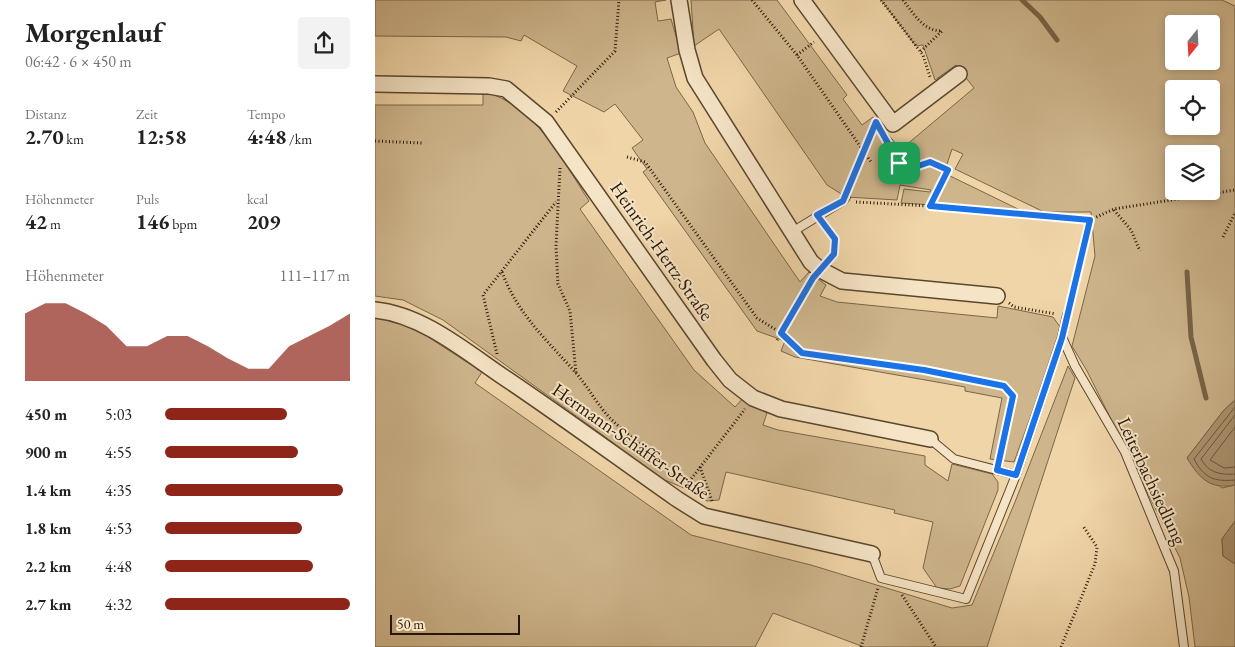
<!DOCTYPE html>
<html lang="de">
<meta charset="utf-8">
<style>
:root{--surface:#fff;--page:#f2f2f2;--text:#222;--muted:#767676;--accent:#8f2418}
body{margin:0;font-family:"EB Garamond",serif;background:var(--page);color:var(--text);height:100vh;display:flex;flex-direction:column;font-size:19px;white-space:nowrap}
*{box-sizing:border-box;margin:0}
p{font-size:16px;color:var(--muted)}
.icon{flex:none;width:28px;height:28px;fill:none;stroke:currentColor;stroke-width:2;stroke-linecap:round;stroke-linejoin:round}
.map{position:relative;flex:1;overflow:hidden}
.details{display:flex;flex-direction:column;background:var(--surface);width:375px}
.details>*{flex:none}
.needle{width:32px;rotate:198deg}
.controls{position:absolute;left:790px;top:15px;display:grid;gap:10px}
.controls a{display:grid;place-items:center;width:55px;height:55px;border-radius:5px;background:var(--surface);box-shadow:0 2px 8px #0003;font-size:25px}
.scale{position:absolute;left:15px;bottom:12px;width:130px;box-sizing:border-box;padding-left:5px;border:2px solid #281706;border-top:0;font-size:14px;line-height:18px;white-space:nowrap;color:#281706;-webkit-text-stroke:4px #f5e4c6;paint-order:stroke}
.pin{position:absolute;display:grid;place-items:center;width:42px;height:42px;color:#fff;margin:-21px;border-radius:10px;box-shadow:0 2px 8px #0006}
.round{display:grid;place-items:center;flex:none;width:52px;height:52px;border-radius:5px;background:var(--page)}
.summary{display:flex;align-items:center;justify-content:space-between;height:85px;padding:0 25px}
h1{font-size:28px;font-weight:700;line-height:38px}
.stats{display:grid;grid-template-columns:repeat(3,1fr);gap:8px;height:85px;padding:5px 25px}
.stats div{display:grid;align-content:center}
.stats b{font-size:21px;font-weight:700}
.stats small{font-size:14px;font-weight:400}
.stats p{font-size:14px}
.chart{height:140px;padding:10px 25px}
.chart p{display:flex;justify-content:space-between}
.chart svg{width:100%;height:90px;margin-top:5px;fill:var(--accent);opacity:.7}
ul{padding:0 25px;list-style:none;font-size:16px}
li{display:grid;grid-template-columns:80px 60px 1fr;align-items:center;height:38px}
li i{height:12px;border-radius:6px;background:var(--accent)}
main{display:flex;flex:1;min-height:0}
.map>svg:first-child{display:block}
.green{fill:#ceb58c;stroke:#7b6649;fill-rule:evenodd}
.water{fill:#ac9471;stroke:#776246}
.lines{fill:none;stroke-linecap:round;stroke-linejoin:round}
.shore{stroke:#6a563c;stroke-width:1}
.stream{stroke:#776246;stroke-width:5}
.service-casing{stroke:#5a462e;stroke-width:10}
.minor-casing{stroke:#5a462e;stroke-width:18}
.path{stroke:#281706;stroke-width:3;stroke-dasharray:1 2.5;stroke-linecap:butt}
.service{stroke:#f5e4c6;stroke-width:8}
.minor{stroke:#f5e4c6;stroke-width:15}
.route-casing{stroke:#fff;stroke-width:10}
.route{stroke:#1a73e8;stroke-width:6}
.labels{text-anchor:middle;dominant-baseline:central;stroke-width:4;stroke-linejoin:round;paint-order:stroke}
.street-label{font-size:19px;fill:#281706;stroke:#f5e4c6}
</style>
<main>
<section class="details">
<div class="summary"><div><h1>Morgenlauf</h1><p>06:42 · 6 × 450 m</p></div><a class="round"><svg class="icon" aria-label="share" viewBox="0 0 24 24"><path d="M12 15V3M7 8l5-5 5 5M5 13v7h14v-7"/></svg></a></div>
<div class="stats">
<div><p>Distanz</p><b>2.70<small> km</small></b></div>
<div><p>Zeit</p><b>12:58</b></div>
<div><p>Tempo</p><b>4:48<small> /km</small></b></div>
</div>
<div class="stats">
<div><p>Höhenmeter</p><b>42<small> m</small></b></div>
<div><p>Puls</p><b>146<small> bpm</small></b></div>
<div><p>kcal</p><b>209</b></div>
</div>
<div class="chart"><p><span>Höhenmeter</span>111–117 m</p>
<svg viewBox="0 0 160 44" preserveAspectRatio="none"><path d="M0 44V11L10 6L20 6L30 11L40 17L50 27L60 27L70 22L80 22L90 27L100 33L110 38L120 38L130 27L140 22L150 17L160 11V44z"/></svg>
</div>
<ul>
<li><b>450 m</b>5:03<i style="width:66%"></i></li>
<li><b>900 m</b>4:55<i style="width:72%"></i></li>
<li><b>1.4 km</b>4:35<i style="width:96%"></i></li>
<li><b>1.8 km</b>4:53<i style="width:74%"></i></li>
<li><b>2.2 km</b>4:48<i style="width:80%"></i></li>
<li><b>2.7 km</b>4:32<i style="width:100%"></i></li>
</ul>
</section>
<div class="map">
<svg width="860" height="647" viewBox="0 0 860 647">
<rect width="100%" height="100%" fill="#f0d5a8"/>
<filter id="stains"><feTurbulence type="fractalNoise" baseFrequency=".004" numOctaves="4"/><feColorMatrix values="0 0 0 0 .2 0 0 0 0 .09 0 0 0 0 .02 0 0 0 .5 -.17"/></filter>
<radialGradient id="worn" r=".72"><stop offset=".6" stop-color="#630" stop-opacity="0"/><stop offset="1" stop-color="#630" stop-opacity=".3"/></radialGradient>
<g class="green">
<path d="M0 0H291L280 2 283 21 296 19 306 53 292 58 301 87 318 112 330 143 425 282 434 272 451 285 445 296 462 302 622 318 623 306 678 317 685 327 677 358 639 462 615 459 627 398 590 391V387L420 357 406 351 410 341 382 331 268 172 272 169 257 148 268 140 240 104 229 112 188 91 202 66 149 35 146 41 131 37 0 36Z"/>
<path d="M316 0H402L472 95 468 99 487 125 498 117 522 145 530 146 599 88 581 65 560 80 548 45 541 46 506 0H847L860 6V400L849 410 812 458 847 488 860 485V521L847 539 848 556 860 564V647H820L814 597 805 558 712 371 697 346 720 256 716 212H669L580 169 588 154 577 149 569 173 645 210 526 203 529 189 555 192 556 190 525 185 522 200 471 197 452 185 344 29 319 46ZM799 24H836V61H799ZM799 89H836V126H799ZM799 154H836V191H799Z"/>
<path d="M108 91C161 106 186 158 214 201L205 209 319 370 360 407 369 397 392 413 388 425 403 430 550 456V465L573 481 577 464 617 474 623 482V490L585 586 575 589 562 588 548 568 558 522 519 513 520 510 351 472 344 500 332 501 316 491 290 480 68 320 28 300 0 296V105H108Z"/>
<path d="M0 315 27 320 107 372 100 383 316 535 436 565 577 608 597 605 640 502 693 366 700 378 612 647H489L398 613 380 647H0Z"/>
</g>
<g class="water">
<path d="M860 400V485C835 490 824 478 812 458L849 410Z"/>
<path d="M860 521V564L848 556 847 539Z"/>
</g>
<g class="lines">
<g class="shore">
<path d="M860 407 819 459C829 478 839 482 860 480"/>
<path d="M860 415 826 459C834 473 845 475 860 474"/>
<path d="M860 427 835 460 849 468 860 467"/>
</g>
<g class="stream">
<path d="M647 0 665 17 682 40"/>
<path d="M812 272 816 337 831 398"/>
</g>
<defs>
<g id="service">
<path d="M417 232 468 201 471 197"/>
<path d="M687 337 700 366 750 452 799 571 809 647"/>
<path d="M555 439 579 459 641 475"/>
<path d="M497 554 506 578 591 599 641 475 687 337 692 315"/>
</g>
<g id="minor">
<path d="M304 0 312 50 320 78 436 262 444 269 467 281 622 296"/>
<path d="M427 0 518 124 584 74"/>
<path d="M0 84 114 86 131 89 171 122 339 360 355 380 378 398 406 409 555 439"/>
<path d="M0 310C48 315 90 351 130 378 188 417 245 459 302 499L329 516 497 554"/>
</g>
</defs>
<use href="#service" class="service-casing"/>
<use href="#minor" class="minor-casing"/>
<g class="path">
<path d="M377 0 422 55 496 162"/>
<path d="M506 0 548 55 555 77"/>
<path d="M528 0C539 14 548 31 567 31L545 52"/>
<path d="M422 55 439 42"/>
<path d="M181 112 240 51 244 0"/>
<path d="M510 138 524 163 535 169 555 163 573 170 555 206"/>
<path d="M0 141 47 143"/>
<path d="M252 157 270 162 382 318 406 333 427 353 549 370 629 386 638 396 624 460"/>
<path d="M185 168 181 246 183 284 195 311 201 373"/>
<path d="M475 187 499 125"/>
<path d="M481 202 611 209 715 220"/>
<path d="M739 210 756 230 765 251"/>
<path d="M450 226 460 239 459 254 456 257"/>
<path d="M848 237 860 213"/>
<path d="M127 272C143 315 172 340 201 373 214 388 224 408 238 421 259 441 282 456 301 477"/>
<path d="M634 303 639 307 681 314"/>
<path d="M694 305 715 220 739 209 860 190"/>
<path d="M402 340 436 281"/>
<path d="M122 354 108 295 181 202"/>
<path d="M325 467 337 501"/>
<path d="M310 487 370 409"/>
<path d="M527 595 561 647"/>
<path d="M486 647 503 588"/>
<path d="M686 647 720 564 722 547 708 526"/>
</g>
<use href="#service" class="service"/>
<use href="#minor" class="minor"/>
</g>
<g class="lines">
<defs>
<path id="route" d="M501 122 524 163 534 169 555 162 573 170 555 206 715 220 687 338 641 475 622 470 638 396 629 386 549 370 427 353 406 333 438 278 459 254 460 239 442 215 468 201Z"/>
</defs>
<use href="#route" class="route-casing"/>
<use href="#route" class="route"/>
</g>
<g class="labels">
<g class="street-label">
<text transform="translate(287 251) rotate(55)">Heinrich-Hertz-Straße</text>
<text transform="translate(256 441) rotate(35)">Hermann-Schäffer-Straße</text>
<text transform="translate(777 481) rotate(65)">Leiterbachsiedlung</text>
</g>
</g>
<rect width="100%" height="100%" filter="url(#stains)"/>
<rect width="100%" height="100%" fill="url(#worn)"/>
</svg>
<div class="controls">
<a><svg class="needle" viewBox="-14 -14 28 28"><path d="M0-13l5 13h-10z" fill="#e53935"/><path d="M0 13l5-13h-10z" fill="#767676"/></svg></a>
<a><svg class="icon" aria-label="locate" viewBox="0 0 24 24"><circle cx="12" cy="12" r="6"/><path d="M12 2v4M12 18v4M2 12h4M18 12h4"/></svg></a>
<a><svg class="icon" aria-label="layers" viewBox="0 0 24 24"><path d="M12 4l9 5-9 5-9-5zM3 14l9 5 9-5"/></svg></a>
</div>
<div class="scale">50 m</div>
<div class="pin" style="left:524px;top:163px;background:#1e9e55"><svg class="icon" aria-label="arrive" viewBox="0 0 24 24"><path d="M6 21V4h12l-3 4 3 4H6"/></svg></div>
</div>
</main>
